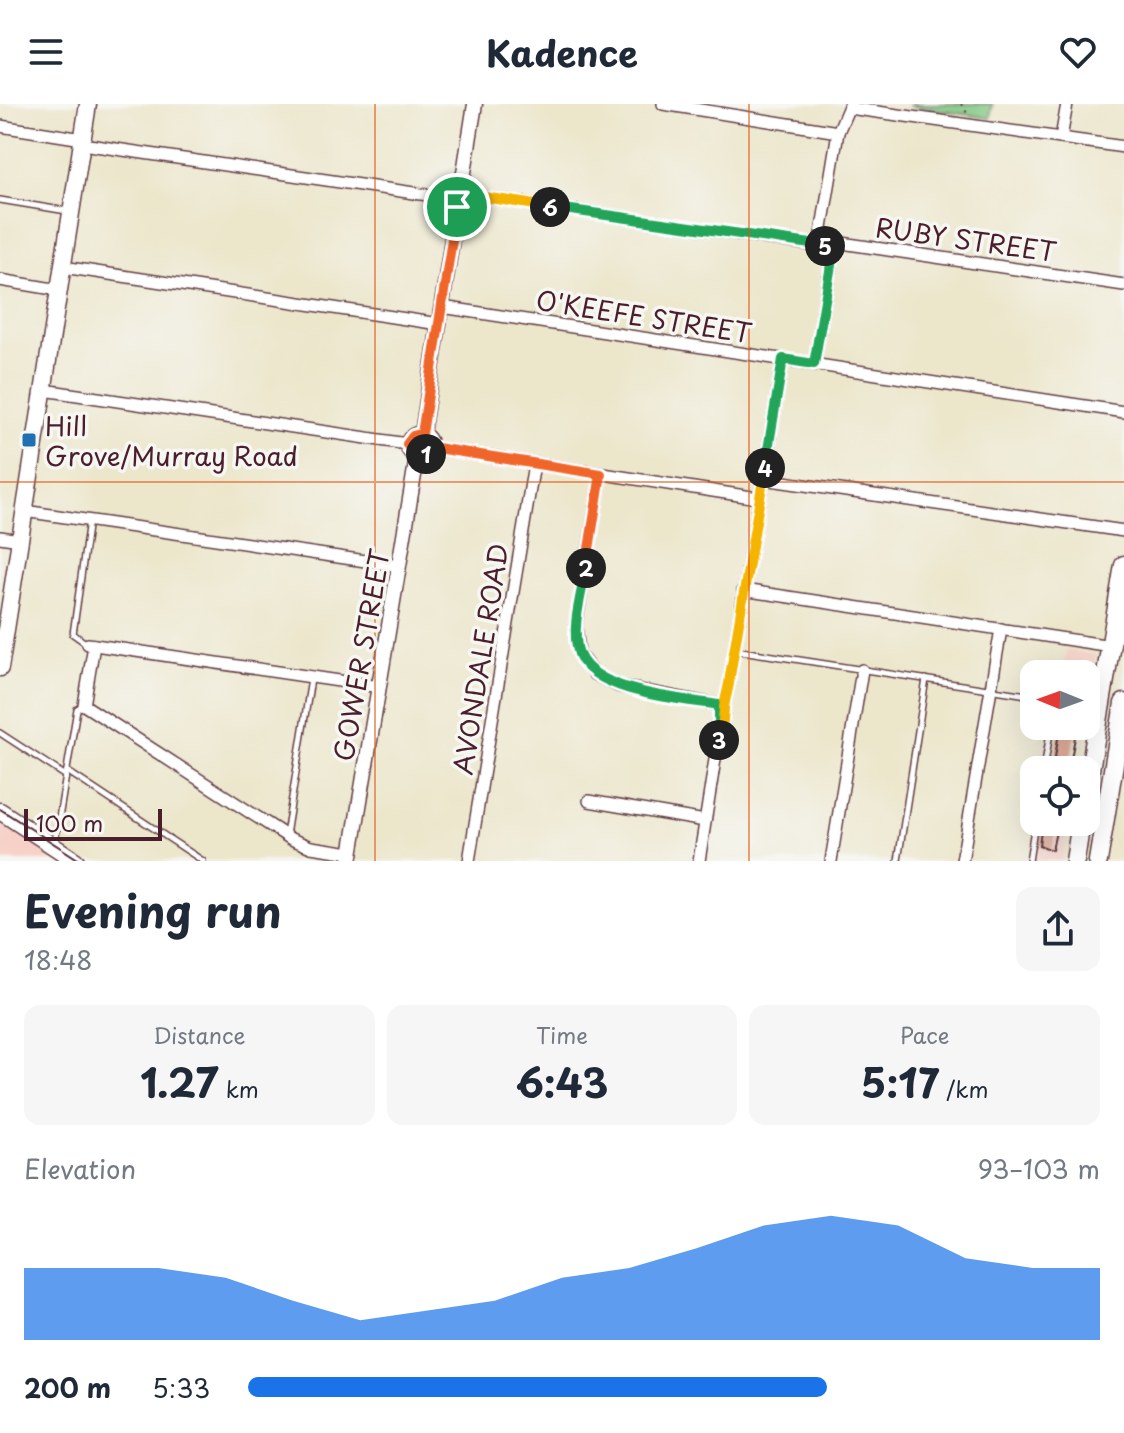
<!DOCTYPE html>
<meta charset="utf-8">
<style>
:root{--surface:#fff;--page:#f6f6f7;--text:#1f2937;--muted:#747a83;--accent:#1a73e8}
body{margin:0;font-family:"Playpen Sans",sans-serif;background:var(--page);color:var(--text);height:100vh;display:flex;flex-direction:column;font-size:30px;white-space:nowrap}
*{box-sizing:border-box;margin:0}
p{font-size:26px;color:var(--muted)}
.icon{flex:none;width:44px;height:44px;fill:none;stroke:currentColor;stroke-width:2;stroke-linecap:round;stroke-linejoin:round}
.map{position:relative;height:757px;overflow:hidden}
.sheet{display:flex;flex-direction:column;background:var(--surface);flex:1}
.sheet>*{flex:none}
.needle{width:52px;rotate:271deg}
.buttons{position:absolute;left:1020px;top:556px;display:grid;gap:16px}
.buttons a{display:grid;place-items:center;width:80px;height:80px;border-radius:16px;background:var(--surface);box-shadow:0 8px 32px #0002;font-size:40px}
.scale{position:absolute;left:24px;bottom:20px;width:138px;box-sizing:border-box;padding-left:8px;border:4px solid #4a1f2b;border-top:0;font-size:22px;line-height:28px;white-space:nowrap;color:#4a1f2b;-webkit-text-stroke:6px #f6f6f2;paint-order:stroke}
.pin{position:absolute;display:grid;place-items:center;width:68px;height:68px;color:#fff;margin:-34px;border:4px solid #fff;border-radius:50%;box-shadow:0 2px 8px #0007}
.km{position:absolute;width:40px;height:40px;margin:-20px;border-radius:50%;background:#222;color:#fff;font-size:22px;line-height:40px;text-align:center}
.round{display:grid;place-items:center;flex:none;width:84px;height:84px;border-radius:16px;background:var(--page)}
.summary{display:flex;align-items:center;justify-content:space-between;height:136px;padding:0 24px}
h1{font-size:44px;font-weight:700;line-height:60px}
.stats{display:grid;grid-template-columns:repeat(3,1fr);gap:12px;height:136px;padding:8px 24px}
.stats div{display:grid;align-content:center;border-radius:16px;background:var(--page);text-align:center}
.stats b{font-size:40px;font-weight:700}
.stats small{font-size:22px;font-weight:400}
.stats p{font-size:22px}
.chart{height:224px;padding:16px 24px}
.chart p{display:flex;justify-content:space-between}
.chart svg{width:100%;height:144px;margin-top:8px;fill:var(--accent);opacity:.7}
ul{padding:0 24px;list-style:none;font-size:26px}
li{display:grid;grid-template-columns:128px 96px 1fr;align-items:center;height:60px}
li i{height:20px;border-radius:10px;background:var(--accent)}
header{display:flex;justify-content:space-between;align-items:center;height:104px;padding:0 24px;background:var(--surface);font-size:36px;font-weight:700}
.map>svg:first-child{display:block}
.built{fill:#f7d1c7}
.green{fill:#82c985;stroke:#667458;stroke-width:2}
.building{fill:#da977f}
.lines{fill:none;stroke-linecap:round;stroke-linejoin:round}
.service-casing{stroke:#623d43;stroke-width:8}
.minor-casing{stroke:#623d43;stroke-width:14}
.tertiary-casing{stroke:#623d43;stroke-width:17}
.secondary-casing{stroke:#623d43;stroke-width:19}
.trunk-casing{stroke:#623d43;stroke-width:21}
.path{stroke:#623d43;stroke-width:2;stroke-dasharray:2 6;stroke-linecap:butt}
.service{stroke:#fff;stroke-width:5}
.minor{stroke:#fff;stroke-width:11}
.tertiary{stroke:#fff;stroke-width:14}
.secondary{stroke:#fff;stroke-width:16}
.trunk{stroke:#fff;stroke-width:18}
.tram{stroke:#4a1f2b;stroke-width:2}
.split-1-casing{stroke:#fff;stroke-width:16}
.split-2-casing{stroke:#fff;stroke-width:16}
.split-3-casing{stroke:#fff;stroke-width:16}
.split-4-casing{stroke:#fff;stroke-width:16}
.split-5-casing{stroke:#fff;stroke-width:16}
.split-6-casing{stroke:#fff;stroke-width:16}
.split-7-casing{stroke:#fff;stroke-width:16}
.split-1{stroke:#f0652b;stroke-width:10}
.split-2{stroke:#f0652b;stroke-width:10}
.split-3{stroke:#22a559;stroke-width:10}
.split-4{stroke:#f5b400;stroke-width:10}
.split-5{stroke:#22a559;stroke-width:10}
.split-6{stroke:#22a559;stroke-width:10}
.split-7{stroke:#f5b400;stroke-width:10}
.grid{fill:none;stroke:#e0560e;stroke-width:2;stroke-opacity:0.55}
.poi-dot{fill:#1f6fb2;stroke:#f6f6f2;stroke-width:3}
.labels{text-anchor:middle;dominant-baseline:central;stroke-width:7;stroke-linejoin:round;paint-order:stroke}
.street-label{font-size:26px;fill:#4a1f2b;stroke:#f6f6f2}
.poi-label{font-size:26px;fill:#4a1f2b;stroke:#f6f6f2;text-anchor:start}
</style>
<header><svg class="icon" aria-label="menu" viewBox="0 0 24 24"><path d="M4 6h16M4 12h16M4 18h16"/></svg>Kadence<svg class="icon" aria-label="heart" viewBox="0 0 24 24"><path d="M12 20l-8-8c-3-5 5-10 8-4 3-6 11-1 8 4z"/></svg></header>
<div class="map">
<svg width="1124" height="757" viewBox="0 0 1124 757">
<rect width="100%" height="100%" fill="#f6f6f2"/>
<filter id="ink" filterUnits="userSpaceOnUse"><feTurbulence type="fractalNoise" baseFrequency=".0125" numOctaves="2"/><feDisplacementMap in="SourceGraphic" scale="16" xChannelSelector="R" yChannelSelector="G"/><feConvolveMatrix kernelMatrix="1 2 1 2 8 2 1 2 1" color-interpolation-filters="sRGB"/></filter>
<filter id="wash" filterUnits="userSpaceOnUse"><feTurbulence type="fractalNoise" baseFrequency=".006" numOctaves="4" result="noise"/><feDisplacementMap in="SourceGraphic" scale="32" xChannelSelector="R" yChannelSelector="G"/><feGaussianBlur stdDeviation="1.8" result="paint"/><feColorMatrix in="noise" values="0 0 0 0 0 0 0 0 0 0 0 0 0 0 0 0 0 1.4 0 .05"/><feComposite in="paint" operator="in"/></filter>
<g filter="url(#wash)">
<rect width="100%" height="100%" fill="#ece6cb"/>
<g class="built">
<path d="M1066 546 1096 551 1086 611V570H1062Z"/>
<path d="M0 718 57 757H0Z"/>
<path d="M1037 718H1068L1062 757H1030Z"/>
</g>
<path class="green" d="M910 0H992L990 14 910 2Z"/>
<g id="blocks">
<g class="building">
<path d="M1060 622H1077L1069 666H1053Z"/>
<path d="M1042 718H1058L1052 746 1039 741Z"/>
</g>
</g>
</g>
<g filter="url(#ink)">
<use href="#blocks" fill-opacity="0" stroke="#623d43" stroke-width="2"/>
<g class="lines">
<defs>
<g id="service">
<path d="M0 96 67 107"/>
<path d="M87 540 73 530 89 416"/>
<path d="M735 546 1034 592"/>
<path d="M0 629 66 672"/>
<path d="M1044 666 1051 622"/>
<path d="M67 667 203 757"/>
<path d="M286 731 311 575"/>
<path d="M55 738 77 605 84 601"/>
<path d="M898 757 926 575"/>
<path d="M1029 757 1035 718"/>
</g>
<g id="minor">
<path d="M663 0 838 28"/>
<path d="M849 4 1124 43"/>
<path d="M0 22 83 35"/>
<path d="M1061 34 1067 0"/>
<path d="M82 40 448 94"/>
<path d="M470 91 819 142 835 138 1124 181"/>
<path d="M819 142 838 28 850 0"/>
<path d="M63 163 439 220"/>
<path d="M0 176 59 186"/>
<path d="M442 203 1124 308"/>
<path d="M814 260 835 138"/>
<path d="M44 286 407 340"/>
<path d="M430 343 758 394"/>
<path d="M601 370 576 521 579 550 594 570 618 582 724 602"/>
<path d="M763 375 1124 427"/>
<path d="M24 407 400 462"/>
<path d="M0 433 20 436"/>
<path d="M743 486 1111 542"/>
<path d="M88 540 380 583"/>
<path d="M94 541 84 601 291 735 311 743 351 749"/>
<path d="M719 637C723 625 723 616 724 604 725 593 729 585 730 572L783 255"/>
<path d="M589 697 705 717"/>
<path d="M469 757 534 360"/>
<path d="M699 757 719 630"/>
<path d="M831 757 862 566"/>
<path d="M962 757 1001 525"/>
</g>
<g id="tertiary">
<circle cx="459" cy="92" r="11"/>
<path d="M462 81 475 0"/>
<circle cx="419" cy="341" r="11"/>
<path d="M422 330 457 103"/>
<path d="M350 757 417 353"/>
</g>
<g id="secondary">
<path d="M0 564 88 0"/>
<path d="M0 707 76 757"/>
</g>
<g id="trunk">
<path d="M1086 690 1124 461"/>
<path d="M1075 757 1081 718"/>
<path d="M1098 757 1124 599"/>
</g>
</defs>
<use href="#service" class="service-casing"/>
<use href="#minor" class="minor-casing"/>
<use href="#tertiary" class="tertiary-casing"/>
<use href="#secondary" class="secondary-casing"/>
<use href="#trunk" class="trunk-casing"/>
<path class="path" d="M961 0 967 9"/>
<use href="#service" class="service"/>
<use href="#minor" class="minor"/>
<use href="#tertiary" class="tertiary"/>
<use href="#secondary" class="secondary"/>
<use href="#trunk" class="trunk"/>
<path class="tram" d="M0 705 81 757"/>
</g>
</g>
<g class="lines" filter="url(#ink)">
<defs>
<path id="split-1" d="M426 350 413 351 407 340 413 332 422 330 457 103"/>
<path id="split-2" d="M426 350 430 343 601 370 586 464"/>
<path id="split-3" d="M586 464C582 489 570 525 579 550 594 589 682 595 719 601V636"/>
<path id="split-4" d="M719 636C723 624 723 616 724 604 725 593 729 585 730 572L765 364"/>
<path id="split-5" d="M765 364 783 255 814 260 835 138 825 142"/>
<path id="split-6" d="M550 103 825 142"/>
<path id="split-7" d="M457 103 468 98 470 91 550 103"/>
</defs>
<use href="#split-1" class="split-1-casing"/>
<use href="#split-2" class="split-2-casing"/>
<use href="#split-3" class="split-3-casing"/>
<use href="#split-4" class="split-4-casing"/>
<use href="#split-5" class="split-5-casing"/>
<use href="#split-6" class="split-6-casing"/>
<use href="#split-7" class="split-7-casing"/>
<use href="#split-1" class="split-1"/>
<use href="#split-2" class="split-2"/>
<use href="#split-3" class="split-3"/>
<use href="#split-4" class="split-4"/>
<use href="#split-5" class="split-5"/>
<use href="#split-6" class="split-6"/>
<use href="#split-7" class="split-7"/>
</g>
<path class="grid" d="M375 0V757M749 0V757M0 378H1124"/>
<rect class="poi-dot" x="21" y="328" width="16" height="16" rx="4"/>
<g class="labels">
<g class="street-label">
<text transform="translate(966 135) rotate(8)">RUBY STREET</text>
<text transform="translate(644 212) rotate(9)">O'KEEFE STREET</text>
<text transform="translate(361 551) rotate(-80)">GOWER STREET</text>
<text transform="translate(480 555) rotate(-81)">AVONDALE ROAD</text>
</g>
<g class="poi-label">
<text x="45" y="321">Hill<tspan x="45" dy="30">Grove/Murray Road</tspan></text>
</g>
</g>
</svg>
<div class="buttons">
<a><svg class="needle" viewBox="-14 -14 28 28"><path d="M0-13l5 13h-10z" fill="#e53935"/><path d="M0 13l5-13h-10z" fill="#747a83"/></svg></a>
<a><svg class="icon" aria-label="locate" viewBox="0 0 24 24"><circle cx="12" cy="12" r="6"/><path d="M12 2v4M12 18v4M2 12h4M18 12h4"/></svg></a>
</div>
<div class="scale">100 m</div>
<div class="pin" style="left:457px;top:103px;background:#1e9e55"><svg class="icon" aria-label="arrive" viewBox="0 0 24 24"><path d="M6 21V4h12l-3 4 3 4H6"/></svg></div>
<b class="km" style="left:426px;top:350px">1</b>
<b class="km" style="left:586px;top:464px">2</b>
<b class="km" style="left:719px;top:636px">3</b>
<b class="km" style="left:765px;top:364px">4</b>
<b class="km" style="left:825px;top:142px">5</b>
<b class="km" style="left:550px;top:103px">6</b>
</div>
<section class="sheet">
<div class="summary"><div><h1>Evening run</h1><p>18:48</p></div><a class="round"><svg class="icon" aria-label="share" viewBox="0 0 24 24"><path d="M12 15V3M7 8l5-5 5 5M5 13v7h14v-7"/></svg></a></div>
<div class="stats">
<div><p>Distance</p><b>1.27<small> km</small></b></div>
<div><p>Time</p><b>6:43</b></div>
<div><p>Pace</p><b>5:17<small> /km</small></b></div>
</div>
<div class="chart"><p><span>Elevation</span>93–103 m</p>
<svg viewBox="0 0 160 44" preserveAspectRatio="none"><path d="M0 44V22L10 22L20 22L30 25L40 32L50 38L60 35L70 32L80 25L90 22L100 16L110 9L120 6L130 9L140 19L150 22L160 22V44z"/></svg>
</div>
<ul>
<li><b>200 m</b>5:33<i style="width:68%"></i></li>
</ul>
</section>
